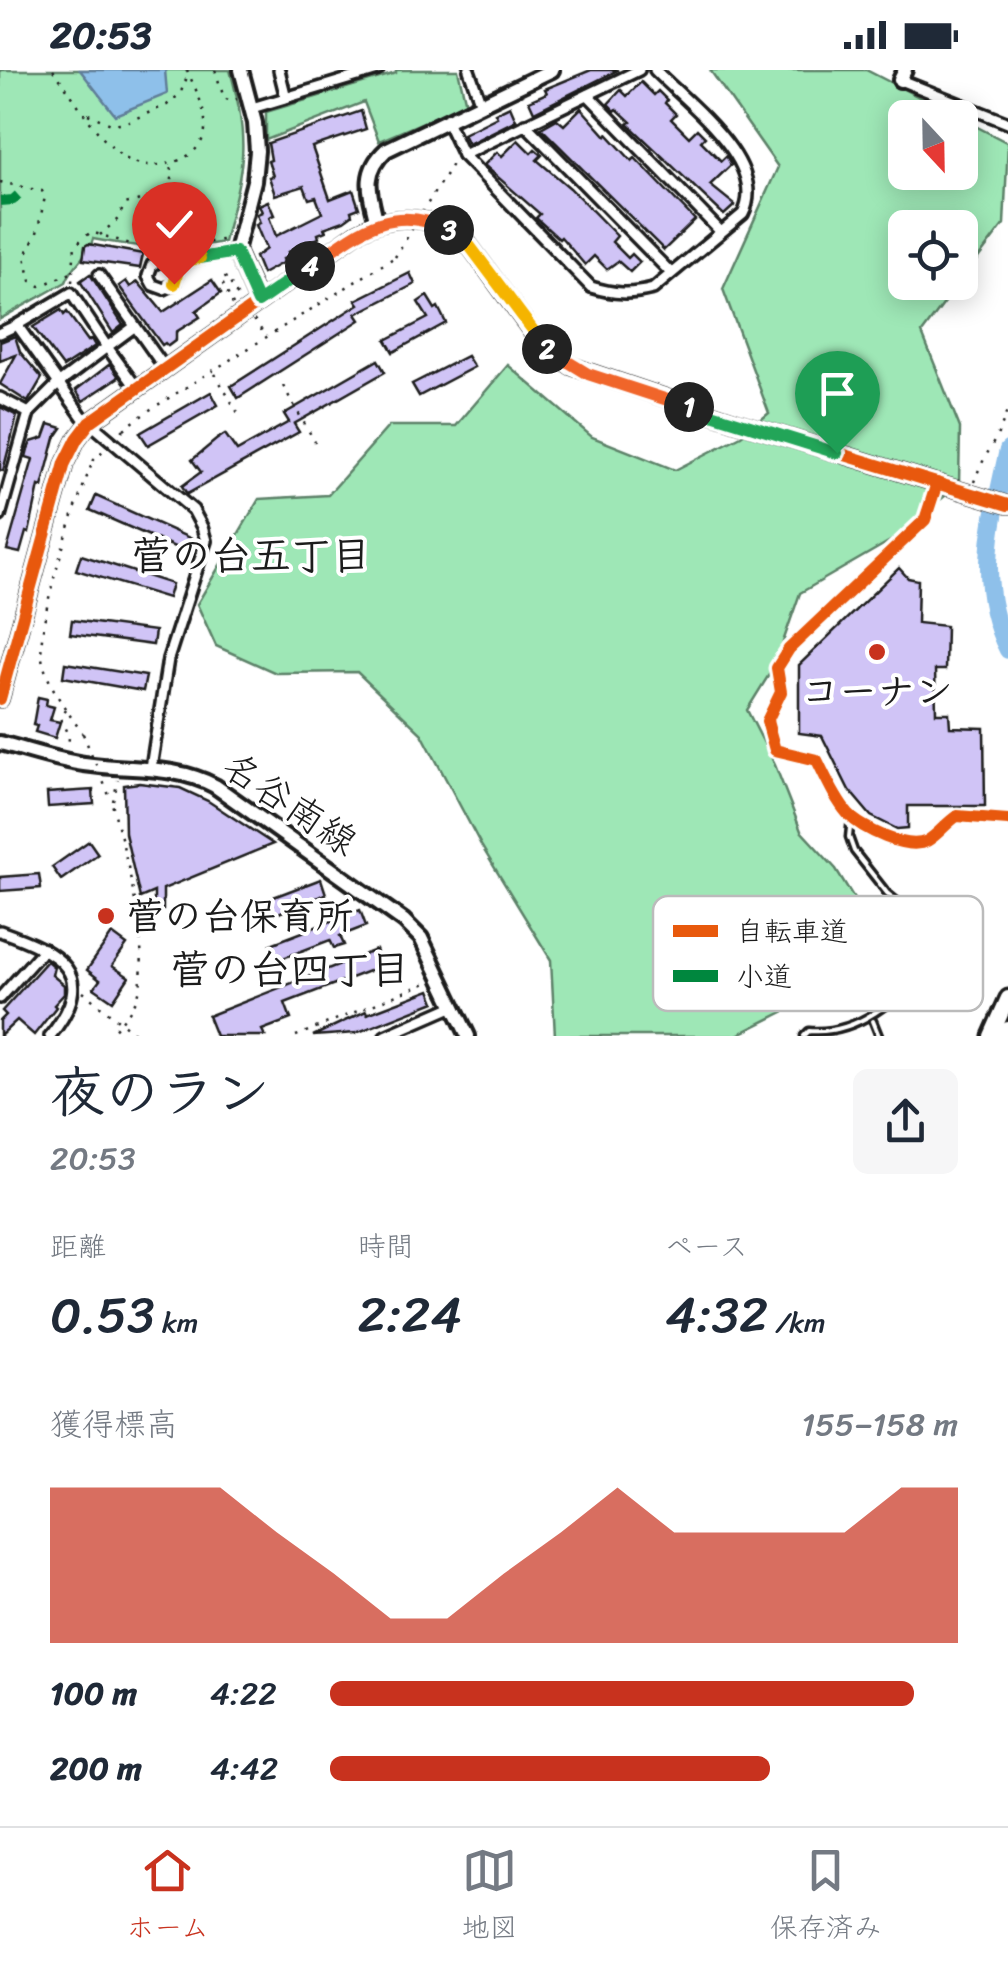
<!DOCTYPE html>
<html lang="ja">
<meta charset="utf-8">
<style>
:root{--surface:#fff;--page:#f6f6f7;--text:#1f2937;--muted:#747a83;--line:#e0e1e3;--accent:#c8321e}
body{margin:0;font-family:Sriracha,"Klee One",sans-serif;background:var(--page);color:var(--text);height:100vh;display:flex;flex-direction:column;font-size:38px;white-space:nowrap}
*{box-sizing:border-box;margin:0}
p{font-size:32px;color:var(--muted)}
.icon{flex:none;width:55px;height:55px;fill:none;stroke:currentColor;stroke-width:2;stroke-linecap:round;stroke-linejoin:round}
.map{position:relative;height:966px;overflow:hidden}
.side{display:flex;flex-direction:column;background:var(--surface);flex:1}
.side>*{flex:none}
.needle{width:65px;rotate:158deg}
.fabs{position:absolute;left:888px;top:30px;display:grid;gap:20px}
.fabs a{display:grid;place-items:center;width:90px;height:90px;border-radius:15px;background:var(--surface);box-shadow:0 5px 25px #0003;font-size:50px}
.pin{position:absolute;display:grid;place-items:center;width:85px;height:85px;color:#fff;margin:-102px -42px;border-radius:50% 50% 50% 0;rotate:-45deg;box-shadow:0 0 10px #0007}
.pin .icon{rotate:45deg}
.km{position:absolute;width:50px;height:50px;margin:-25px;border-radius:50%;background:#222;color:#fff;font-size:28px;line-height:50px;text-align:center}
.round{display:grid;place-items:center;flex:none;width:105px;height:105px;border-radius:15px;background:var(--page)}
.summary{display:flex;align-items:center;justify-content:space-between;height:170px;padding:0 50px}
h1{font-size:55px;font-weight:600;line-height:75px}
.metrics{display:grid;grid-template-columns:repeat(3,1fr);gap:15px;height:170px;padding:10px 50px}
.metrics div{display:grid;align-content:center}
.metrics b{font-size:50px;font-weight:600}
.metrics small{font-size:28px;font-weight:400}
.metrics p{font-size:28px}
.chart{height:280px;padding:20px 50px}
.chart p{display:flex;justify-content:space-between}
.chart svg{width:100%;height:180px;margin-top:10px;fill:var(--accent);opacity:.7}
ul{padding:0 50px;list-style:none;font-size:32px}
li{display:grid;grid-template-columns:160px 120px 1fr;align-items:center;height:75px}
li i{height:25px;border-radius:12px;background:var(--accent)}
.status{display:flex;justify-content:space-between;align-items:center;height:70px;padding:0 50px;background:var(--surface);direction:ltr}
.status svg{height:28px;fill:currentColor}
.dock{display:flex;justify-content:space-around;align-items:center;height:140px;border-top:2px solid var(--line);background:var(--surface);font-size:28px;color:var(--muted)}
.dock a{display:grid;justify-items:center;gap:5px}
.dock .current{color:var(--accent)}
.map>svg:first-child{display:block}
.green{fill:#9ee7b6;stroke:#5d8269;stroke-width:2.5}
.water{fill:#8ec0ea;stroke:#607e98;stroke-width:2.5}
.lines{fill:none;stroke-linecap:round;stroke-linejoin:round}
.river{stroke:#8ec0ea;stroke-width:18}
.building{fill:#d0c4f6;stroke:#1c1c1c;stroke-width:2.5}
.lane-casing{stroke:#1c1c1c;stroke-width:11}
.street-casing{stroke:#1c1c1c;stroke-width:16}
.secondary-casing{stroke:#1c1c1c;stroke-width:20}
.primary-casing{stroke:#1c1c1c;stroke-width:21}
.path{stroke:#1c1c1c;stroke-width:2.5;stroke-dasharray:2.5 8;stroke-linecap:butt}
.lane{stroke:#fff;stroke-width:4}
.street{stroke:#fff;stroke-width:9}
.secondary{stroke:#fff;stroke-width:12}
.primary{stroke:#fff;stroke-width:14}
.path-bridge{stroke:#1c1c1c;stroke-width:2.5;stroke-dasharray:2.5 8;stroke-linecap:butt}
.quiet{stroke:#00873e;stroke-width:10;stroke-dasharray:20 10;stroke-linecap:butt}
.cycleway-casing{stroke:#fff;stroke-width:19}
.cycleway{stroke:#e8590c;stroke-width:12}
.split-1-casing{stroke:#fff;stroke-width:20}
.split-2-casing{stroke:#fff;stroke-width:20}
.split-3-casing{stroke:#fff;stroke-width:20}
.split-4-casing{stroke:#fff;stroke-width:20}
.split-5-casing{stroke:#fff;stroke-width:20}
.split-6-casing{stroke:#fff;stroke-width:20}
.split-1{stroke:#22a559;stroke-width:12}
.split-2{stroke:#f0652b;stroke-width:12}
.split-3{stroke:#f5b400;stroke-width:12}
.split-4{stroke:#f0652b;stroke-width:12}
.split-5{stroke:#22a559;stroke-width:12}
.split-6{stroke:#f5b400;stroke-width:12}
.poi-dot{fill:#c8321e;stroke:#fff;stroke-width:4}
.labels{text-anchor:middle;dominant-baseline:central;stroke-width:8;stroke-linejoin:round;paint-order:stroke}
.poi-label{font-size:38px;font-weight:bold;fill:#1c1c1c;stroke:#fff}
.street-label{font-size:38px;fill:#1c1c1c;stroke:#fff}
.neighbourhood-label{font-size:40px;font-weight:bold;fill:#1c1c1c;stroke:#fff}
.key{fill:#fff;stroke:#bbb;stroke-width:2.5}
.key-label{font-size:28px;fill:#1c1c1c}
</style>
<div class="status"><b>20:53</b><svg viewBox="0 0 49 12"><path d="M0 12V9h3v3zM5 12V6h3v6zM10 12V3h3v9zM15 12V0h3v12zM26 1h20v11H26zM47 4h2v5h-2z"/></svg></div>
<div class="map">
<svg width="1008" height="966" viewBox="0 0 1008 966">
<rect width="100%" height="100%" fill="#fff"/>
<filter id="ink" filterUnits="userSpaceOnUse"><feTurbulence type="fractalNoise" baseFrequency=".01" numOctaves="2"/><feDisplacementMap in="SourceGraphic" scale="20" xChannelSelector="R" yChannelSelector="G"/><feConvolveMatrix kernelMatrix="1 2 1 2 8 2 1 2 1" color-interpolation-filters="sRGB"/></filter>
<g filter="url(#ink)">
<g class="green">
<path d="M0 0H230C251 75 243 98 224 172 175 181 142 178 93 169 90 184 72 195 66 212L0 249Z"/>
<path d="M396 0H458L466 34 379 71 364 32 266 70V42L396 3Z"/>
<path d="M710 0H866L958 47 905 48V102H960V48L1008 73 1004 154 960 212V158H905V212H960L922 263 960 358 959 414 897 467 800 523 775 595 747 640 775 695 801 761 836 799 870 854 801 933 735 966H555L551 890 482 777 422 664 357 602 276 603 216 576 197 534 259 429 328 425 389 356H456L508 295 592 367 675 400 741 366 769 343 723 219 778 97Z"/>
</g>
<path class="water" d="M80 0H165L167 24 115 45Z"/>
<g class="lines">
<path class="river" d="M1008 380C993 449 974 513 1008 580"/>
</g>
<g class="building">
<path d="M591 0H618L534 42 529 31 547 23 545 19Z"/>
<path d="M641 12 654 25 658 21 667 30 665 33 676 44 671 49 689 67 697 59 705 67 701 71 721 91 726 86 728 89 731 95 710 115 735 135 724 145 628 54 631 52 617 39 615 41 608 34 621 20 627 26Z"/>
<path d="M510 36 516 50 468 74 463 64 497 47 495 43Z"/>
<path d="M581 38 606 66 607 64 632 91 635 88 695 150 664 180 541 58 557 49 564 55Z"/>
<path d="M361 41 366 59 312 77 330 129 353 120 359 138 351 141 352 145 344 151 324 158 326 161 318 164 319 168 311 171 312 174 288 182 290 186 283 189 284 192 262 204 255 187 266 179 256 155 260 153 257 144 262 142 259 135 268 131 274 145 269 147 276 166 322 143 316 127 309 129 304 116 275 125 269 107 273 106 268 91 271 90 268 73Z"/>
<path d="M518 70 531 83 535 79 542 85 537 90 570 118 617 166 612 172 628 188 632 184 640 192 630 202 618 191 607 199 594 186 585 195 561 167 559 169 536 148 540 144 484 95 497 82 502 86Z"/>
<path d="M88 174 143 184 140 198 83 190 85 176Z"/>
<path d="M410 203 415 214 356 244 360 250 238 328 231 316 359 234 356 230Z"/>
<path d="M90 204 123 255 113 263 80 211Z"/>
<path d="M212 210 221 223 196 241 200 247 176 262V270L168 276 165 273 162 275 119 216 126 211 130 217 138 212 163 242Z"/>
<path d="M427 226 435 239 438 237 446 253 393 282 386 270 428 248 418 232Z"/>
<path d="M61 240 64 245 67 242 88 271 91 269 95 276 63 297 33 257Z"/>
<path d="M15 266 20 282 42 308 28 332 0 314 16 285 0 291V272Z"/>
<path d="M467 286 474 297 419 326 412 314Z"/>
<path d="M378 290 385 302 294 354 299 362 187 424 182 416 201 402 192 390 216 370 225 364 237 381 289 352 284 344Z"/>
<path d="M110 294 119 307 83 331 76 320Z"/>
<path d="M211 322 218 335 148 375 140 363Z"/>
<path d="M0 337 17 346 3 401 0 400Z"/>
<path d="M49 354 62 358 55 368 42 417 39 416 29 463 26 462 20 483 7 480 33 389 26 387 28 379 31 372 44 368Z"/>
<path d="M96 426 192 469 186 482 90 440Z"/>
<path d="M81 485 172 514 168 528 76 500Z"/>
<path d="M899 498 908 508 918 510 917 553 946 556 945 600H935L936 643H949L950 657 984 658 985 736H908V758L897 759 871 746 849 720 822 666 799 663V595Z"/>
<path d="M72 550 155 561 153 575 70 564Z"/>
<path d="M65 593 146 606 143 621 63 607Z"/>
<path d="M38 627 47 629 46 635 54 637 50 650 60 652 55 668 35 662 37 656 33 655Z"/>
<path d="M139 713 180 718 208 731 273 774 163 819V840H154V822L140 828 125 763 124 715Z"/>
<path d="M93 720 94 734 48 737 47 723Z"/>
<path d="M89 771 98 784 61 810 52 797Z"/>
<path d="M39 804 41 818 0 821V807Z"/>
<path d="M321 809 326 824 261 850 255 834Z"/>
<path d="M360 840 366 856 340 866 344 875 334 878 330 870 278 890 271 874Z"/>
<path d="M112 864 127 875 112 896 129 907 113 931 94 918 100 910 87 900Z"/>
<path d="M376 880 382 896 285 933 291 949 262 960 265 966H216L208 946Z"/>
<path d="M47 891 54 897 52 905 64 915V924L54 935 56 937 34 965 17 950 0 966V951L6 945 2 941Z"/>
<path d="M430 920 435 932 356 963 313 966 366 941 367 944Z"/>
</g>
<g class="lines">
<defs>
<g id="lane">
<path d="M873 951 879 966"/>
<path d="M804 966 809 961C871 966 912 910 953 873L952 857 910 842 887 823 854 781 849 767 851 748"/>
</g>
<g id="street">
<path d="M279 0 286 28"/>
<path d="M469 0 481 34"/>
<path d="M900 10 1008 53"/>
<path d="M588 25 720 161"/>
<path d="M252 38 378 0"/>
<path d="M447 51 463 85 591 217C614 224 630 225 653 219L743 144C769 93 688 34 655 0"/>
<path d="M525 54 670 202"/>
<path d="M463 85 639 0"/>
<path d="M172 194 177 204 174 214 164 219 153 215 148 206 152 195 162 190 172 194 236 181"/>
<path d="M99 205 164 297"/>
<path d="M134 257 107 277 136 317"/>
<path d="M0 263 17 255 82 346 193 440 202 457 206 471 168 589 151 698"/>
<path d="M0 328 29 343"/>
<path d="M937 413 925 450 789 579 777 598 781 622 767 651 775 680 817 690C826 708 835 729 848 744 862 759 907 781 927 771 938 765 946 753 957 746L1008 750"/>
<path d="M0 446 29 343 58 314 107 277 71 223 17 255"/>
<path d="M0 861C59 882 101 903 50 966"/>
<path d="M0 928 44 879"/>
<path d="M385 966 454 936"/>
</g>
<g id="secondary">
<path d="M241 0 255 53 257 81 254 111 236 181 258 231"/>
<path d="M900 10 905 0"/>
<path d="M377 153C370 124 361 103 386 80L552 0"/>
<path d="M0 629 65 393 77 369 90 352 358 162C397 141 436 145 469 175L537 269 571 296 737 352 1008 435"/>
<path d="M0 673C28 680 56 690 84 694 130 701 173 694 215 716L404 851 421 868 468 966"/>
</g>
<g id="primary">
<path d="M991 966 1008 928"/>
<path d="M1005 966 1008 959"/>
</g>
</defs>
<use href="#lane" class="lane-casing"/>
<use href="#street" class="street-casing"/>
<use href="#secondary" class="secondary-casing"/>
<use href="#primary" class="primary-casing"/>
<g class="path">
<path d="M53 0C75 27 94 65 122 86 147 105 201 94 205 60 207 39 195 19 187 0"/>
<path d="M215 0 224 28 231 31 237 29"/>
<path d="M88 44 111 54 127 52 167 35 180 24 188 5"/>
<path d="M0 112 42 121 45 127 37 163 25 187 31 211 40 216 71 203"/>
<path d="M439 115 454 91"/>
<path d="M100 165 118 149 125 134C147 128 164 126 174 105L170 95"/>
<path d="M72 212 75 175 91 162 144 178 181 177 227 169"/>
<path d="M233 235 221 210 227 207 236 224"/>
<path d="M215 304 238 343"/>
<path d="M283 316 315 372"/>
<path d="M124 359 148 341 395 187"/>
<path d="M974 412C983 385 1002 365 1008 336"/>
<path d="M65 640 60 648 69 667 68 678"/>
<path d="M83 664C67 641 47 615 42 588 36 548 77 431 93 391"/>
<path d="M113 731 118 710"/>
<path d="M83 922 138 966"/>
<path d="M108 966C119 954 135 938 139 922 150 875 124 777 111 730"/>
<path d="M296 966 431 911"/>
</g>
<use href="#lane" class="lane"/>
<use href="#street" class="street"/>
<use href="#secondary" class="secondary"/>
<use href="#primary" class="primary"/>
<g class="path-bridge">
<path d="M395 187 439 115"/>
<path d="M236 224 262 261"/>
<path d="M93 391 124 359"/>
<path d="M83 664 111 730"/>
</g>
<path class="quiet" d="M0 131 13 130 24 120"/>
<defs>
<g id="cycleway">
<path d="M937 413 925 450 789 579 777 598 781 622 767 651 775 680 817 690C826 708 835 729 848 744 862 759 907 781 927 771 938 765 946 753 957 746L1008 750"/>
<path d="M0 629 65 393 77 369 90 352 358 162C397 141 436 145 469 175L537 269 571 296 737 352 1008 435"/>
</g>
</defs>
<use href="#cycleway" class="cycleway-casing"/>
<use href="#cycleway" class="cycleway"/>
</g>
</g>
<g class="lines" filter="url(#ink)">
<defs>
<path id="split-1" d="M689 337 837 383"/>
<path id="split-2" d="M547 279 588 304 689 337"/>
<path id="split-3" d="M449 160 469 175 547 279"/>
<path id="split-4" d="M310 196C356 163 391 131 449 160"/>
<path id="split-5" d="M200 188 236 182 258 232 310 196"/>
<path id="split-6" d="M174 214 177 204 172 194 200 188"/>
</defs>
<use href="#split-1" class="split-1-casing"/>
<use href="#split-2" class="split-2-casing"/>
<use href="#split-3" class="split-3-casing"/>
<use href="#split-4" class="split-4-casing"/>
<use href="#split-5" class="split-5-casing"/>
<use href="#split-6" class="split-6-casing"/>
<use href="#split-1" class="split-1"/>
<use href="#split-2" class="split-2"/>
<use href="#split-3" class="split-3"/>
<use href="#split-4" class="split-4"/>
<use href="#split-5" class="split-5"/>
<use href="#split-6" class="split-6"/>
</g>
<g class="poi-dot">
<circle cx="877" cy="582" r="10"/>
<circle cx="106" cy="846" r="10"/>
</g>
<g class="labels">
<g class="poi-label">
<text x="877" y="621">コーナン</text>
<text x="126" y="846" text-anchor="start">菅の台保育所</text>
</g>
<g class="street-label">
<text transform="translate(290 734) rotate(34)">名谷南線</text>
</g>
<g class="neighbourhood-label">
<text x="251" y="485">菅の台五丁目</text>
<text x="290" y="899">菅の台四丁目</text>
</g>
</g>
<rect x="653" y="826" width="330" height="115" rx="15" class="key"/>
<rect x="673" y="855" width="45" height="12" fill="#e8590c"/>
<rect x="673" y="900" width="45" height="12" fill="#00873e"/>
<g class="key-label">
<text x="736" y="871">自転車道</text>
<text x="736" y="916">小道</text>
</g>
</svg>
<div class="fabs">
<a><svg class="needle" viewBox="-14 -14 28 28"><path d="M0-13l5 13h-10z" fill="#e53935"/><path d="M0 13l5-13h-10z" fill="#747a83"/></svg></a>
<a><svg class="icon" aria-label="locate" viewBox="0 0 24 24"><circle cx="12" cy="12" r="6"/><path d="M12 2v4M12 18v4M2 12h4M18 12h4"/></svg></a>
</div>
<div class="pin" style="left:837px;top:383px;background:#1e9e55"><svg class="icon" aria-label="arrive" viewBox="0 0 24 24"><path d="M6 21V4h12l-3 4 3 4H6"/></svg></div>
<div class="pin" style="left:174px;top:214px;background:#d93025"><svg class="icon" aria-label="check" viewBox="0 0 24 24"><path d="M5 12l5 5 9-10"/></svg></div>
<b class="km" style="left:689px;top:337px">1</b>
<b class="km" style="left:547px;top:279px">2</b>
<b class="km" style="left:449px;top:160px">3</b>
<b class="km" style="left:310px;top:196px">4</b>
</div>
<section class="side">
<div class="summary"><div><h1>夜のラン</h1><p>20:53</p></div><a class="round"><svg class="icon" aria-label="share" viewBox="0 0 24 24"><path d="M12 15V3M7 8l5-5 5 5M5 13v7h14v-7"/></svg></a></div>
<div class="metrics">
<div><p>距離</p><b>0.53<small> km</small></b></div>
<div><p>時間</p><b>2:24</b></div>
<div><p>ペース</p><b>4:32<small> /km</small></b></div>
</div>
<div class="chart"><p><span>獲得標高</span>155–158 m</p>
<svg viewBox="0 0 160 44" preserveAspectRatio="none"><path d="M0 44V6L10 6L20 6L30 6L40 17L50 27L60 38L70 38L80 27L90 17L100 6L110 17L120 17L130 17L140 17L150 6L160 6V44z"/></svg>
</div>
<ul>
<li><b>100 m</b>4:22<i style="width:93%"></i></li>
<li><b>200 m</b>4:42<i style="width:70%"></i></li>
</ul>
</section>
<nav class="dock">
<a class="current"><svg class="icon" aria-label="home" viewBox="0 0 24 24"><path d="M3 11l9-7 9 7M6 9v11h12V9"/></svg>ホーム</a>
<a><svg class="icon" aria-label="map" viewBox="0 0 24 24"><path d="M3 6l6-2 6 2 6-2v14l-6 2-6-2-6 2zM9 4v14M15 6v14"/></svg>地図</a>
<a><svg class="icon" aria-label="saved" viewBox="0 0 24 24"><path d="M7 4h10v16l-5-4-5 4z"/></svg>保存済み</a>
</nav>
